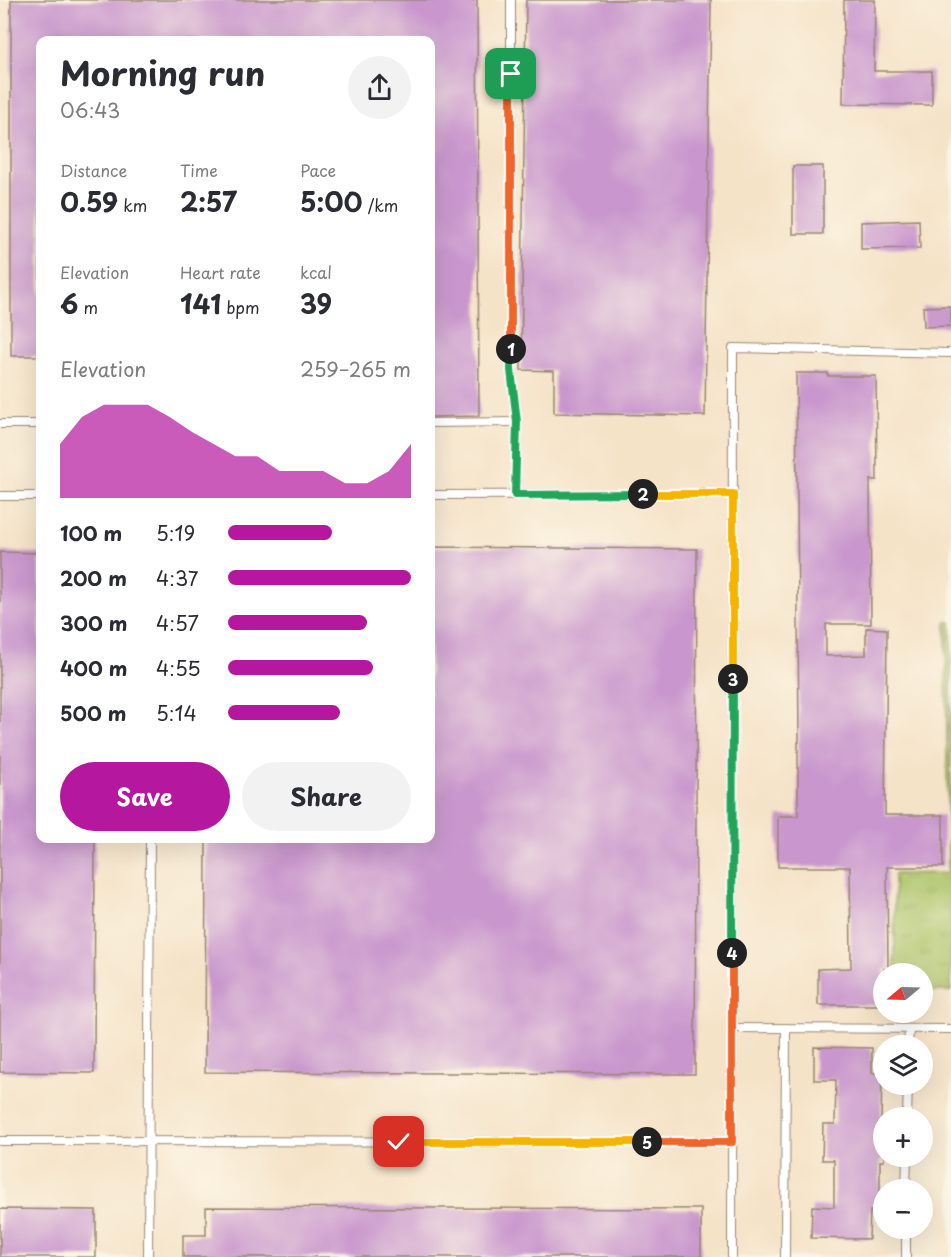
<!DOCTYPE html>
<meta charset="utf-8">
<style>
:root{--surface:#fff;--page:#f2f2f3;--text:#2b2b33;--muted:#7c7c81;--accent:#b5179e}
body{margin:0;font-family:"Playpen Sans",sans-serif;background:var(--page);color:var(--text);height:100vh;display:flex;flex-direction:column;font-size:22px;white-space:nowrap}
*{box-sizing:border-box;margin:0}
p{font-size:20px;color:var(--muted)}
.icon{flex:none;width:33px;height:33px;fill:none;stroke:currentColor;stroke-width:2;stroke-linecap:round;stroke-linejoin:round}
.map{position:relative;flex:1;overflow:hidden}
.sheet{position:absolute;left:36px;top:36px;width:399px;height:807px;display:flex;flex-direction:column;background:var(--surface);border-radius:12px;box-shadow:0 6px 24px #0002}
.sheet>*{flex:none}
.needle{width:39px;rotate:251deg}
.buttons{position:absolute;left:873px;top:963px;display:grid;gap:12px}
.buttons a{display:grid;place-items:center;width:60px;height:60px;border-radius:50%;background:var(--surface);box-shadow:0 6px 24px #0002;font-size:30px}
.pin{position:absolute;display:grid;place-items:center;width:51px;height:51px;color:#fff;margin:-26px;border-radius:12px;box-shadow:0 3px 9px #0006}
.km{position:absolute;width:30px;height:30px;margin:-15px;border-radius:50%;background:#222;color:#fff;font-size:16px;line-height:30px;text-align:center}
.round{display:grid;place-items:center;flex:none;width:63px;height:63px;border-radius:32px;background:var(--page)}
.headline{display:flex;align-items:center;justify-content:space-between;height:102px;padding:0 24px}
h1{font-size:33px;font-weight:700;line-height:45px}
.metrics{display:grid;grid-template-columns:repeat(3,1fr);gap:9px;height:102px;padding:6px 24px}
.metrics div{display:grid;align-content:center}
.metrics b{font-size:26px;font-weight:700}
.metrics small{font-size:16px;font-weight:400}
.metrics p{font-size:16px}
.chart{height:168px;padding:12px 24px}
.chart p{display:flex;justify-content:space-between}
.chart svg{width:100%;height:108px;margin-top:6px;fill:var(--accent);opacity:.7}
.primary-button{display:flex;gap:12px;margin-top:auto;padding:12px 24px}
.primary-button a{flex:1;height:69px;border-radius:36px;background:var(--accent);color:#fff;font-size:24px;font-weight:700;line-height:69px;text-align:center}
.primary-button a+a{background:var(--page);color:var(--text)}
ul{padding:0 24px;list-style:none;font-size:20px}
li{display:grid;grid-template-columns:96px 72px 1fr;align-items:center;height:45px}
li i{height:15px;border-radius:8px;background:var(--accent)}
.map>svg:first-child{display:block}
.grass{fill:url(#grass-tufts);stroke:#747844;stroke-width:1.5}
.building{fill:#c997cd}
.lines{fill:none;stroke-linecap:round;stroke-linejoin:round}
.service-casing{stroke:#988673;stroke-width:10}
.service{stroke:#fff;stroke-width:8}
.split-1-casing{stroke:#fff;stroke-width:12}
.split-2-casing{stroke:#fff;stroke-width:12}
.split-3-casing{stroke:#fff;stroke-width:12}
.split-4-casing{stroke:#fff;stroke-width:12}
.split-5-casing{stroke:#fff;stroke-width:12}
.split-6-casing{stroke:#fff;stroke-width:12}
.split-1{stroke:#f0652b;stroke-width:8}
.split-2{stroke:#22a559;stroke-width:8}
.split-3{stroke:#f5b400;stroke-width:8}
.split-4{stroke:#22a559;stroke-width:8}
.split-5{stroke:#f0652b;stroke-width:8}
.split-6{stroke:#f5b400;stroke-width:8}
</style>
<div class="map">
<svg width="951" height="1257" viewBox="0 0 951 1257">
<defs>
<pattern id="grass-tufts" width="24" height="20" patternUnits="userSpaceOnUse" patternTransform="scale(1.5)"><rect width="24" height="20" fill="#adc56a"/><path d="M3 7l-1-3M5 7V3M7 7l1-3M15 17l-1-3M17 17v-4M19 17l1-3" fill="none" stroke="#96a95b"/></pattern>
</defs>
<rect width="100%" height="100%" fill="#fcf5e5"/>
<filter id="ink" filterUnits="userSpaceOnUse"><feTurbulence type="fractalNoise" baseFrequency=".0167" numOctaves="2"/><feDisplacementMap in="SourceGraphic" scale="12" xChannelSelector="R" yChannelSelector="G"/><feConvolveMatrix kernelMatrix="1 2 1 2 8 2 1 2 1" color-interpolation-filters="sRGB"/></filter>
<filter id="wash" filterUnits="userSpaceOnUse"><feTurbulence type="fractalNoise" baseFrequency=".008" numOctaves="4" result="noise"/><feDisplacementMap in="SourceGraphic" scale="24" xChannelSelector="R" yChannelSelector="G"/><feGaussianBlur stdDeviation="1.35" result="paint"/><feColorMatrix in="noise" values="0 0 0 0 0 0 0 0 0 0 0 0 0 0 0 0 0 1.4 0 .05"/><feComposite in="paint" operator="in"/></filter>
<g filter="url(#wash)">
<rect width="100%" height="100%" fill="#f5e3c8"/>
<path class="grass" d="M946 622H951V991H923L922 974 914 973V969H895L894 874 948 873Z"/>
<g id="blocks">
<g class="building">
<path d="M11 0H477L479 416 430 417V40H40V356H11Z"/>
<path d="M526 0H711L705 416 554 413V371L521 370Z"/>
<path d="M844 0H875L874 71H932V105L843 104Z"/>
<rect x="793" y="166" width="30" height="68"/>
<path d="M919 220 920 248 861 249V222Z"/>
<path d="M951 306V326L924 327 923 307Z"/>
<path d="M796 373H828V376H876L877 480H870L871 624H826V656L866 655V628L887 629 885 815H943V867H887L888 969H884V1005H818V969L851 968 850 867H778V816H798V742H799Z"/>
<path d="M430 547 697 549 695 1074 205 1072 206 838H430Z"/>
<path d="M0 552 40 553V838H95L94 1073 0 1072Z"/>
<path d="M814 1047 872 1048V1073H882L881 1125H884V1161H880V1211H870L869 1239 811 1238 812 1206 834 1207V1160H822L823 1124H835L836 1080H814Z"/>
<path d="M206 1207 701 1209V1257H183V1235H206Z"/>
<path d="M0 1209 96 1210V1257H0Z"/>
</g>
</g>
</g>
<g filter="url(#ink)">
<use href="#blocks" fill-opacity="0" stroke="#988673" stroke-width="1.5"/>
<g class="lines">
<defs>
<g id="service">
<path d="M511 0V370L517 422 515 495"/>
<path d="M430 423 517 422"/>
<path d="M0 424H40"/>
<path d="M430 495 733 494"/>
<path d="M0 496H40"/>
<path d="M732 1028 951 1029"/>
<path d="M908 1046 909 1029"/>
<path d="M907 1118 908 1084"/>
<path d="M0 1141 732 1142"/>
<path d="M906 1190 907 1156"/>
<path d="M148 1257 150 838"/>
<path d="M732 1257 733 348 951 353"/>
<path d="M785 1257 786 1028"/>
<path d="M906 1257V1228"/>
</g>
</defs>
<use href="#service" class="service-casing"/>
<use href="#service" class="service"/>
</g>
</g>
<g class="lines" filter="url(#ink)">
<defs>
<path id="split-1" d="M511 349V74"/>
<path id="split-2" d="M511 349V370L517 422 515 495 643 494"/>
<path id="split-3" d="M643 494H733V679"/>
<path id="split-4" d="M732 953 733 679"/>
<path id="split-5" d="M647 1142H732V953"/>
<path id="split-6" d="M399 1142H647"/>
</defs>
<use href="#split-1" class="split-1-casing"/>
<use href="#split-2" class="split-2-casing"/>
<use href="#split-3" class="split-3-casing"/>
<use href="#split-4" class="split-4-casing"/>
<use href="#split-5" class="split-5-casing"/>
<use href="#split-6" class="split-6-casing"/>
<use href="#split-1" class="split-1"/>
<use href="#split-2" class="split-2"/>
<use href="#split-3" class="split-3"/>
<use href="#split-4" class="split-4"/>
<use href="#split-5" class="split-5"/>
<use href="#split-6" class="split-6"/>
</g>
</svg>
<div class="buttons">
<a><svg class="needle" viewBox="-14 -14 28 28"><path d="M0-13l5 13h-10z" fill="#e53935"/><path d="M0 13l5-13h-10z" fill="#7c7c81"/></svg></a>
<a><svg class="icon" aria-label="layers" viewBox="0 0 24 24"><path d="M12 4l9 5-9 5-9-5zM3 14l9 5 9-5"/></svg></a>
<a>+</a>
<a>−</a>
</div>
<div class="pin" style="left:511px;top:74px;background:#1e9e55"><svg class="icon" aria-label="arrive" viewBox="0 0 24 24"><path d="M6 21V4h12l-3 4 3 4H6"/></svg></div>
<div class="pin" style="left:399px;top:1142px;background:#d93025"><svg class="icon" aria-label="check" viewBox="0 0 24 24"><path d="M5 12l5 5 9-10"/></svg></div>
<b class="km" style="left:511px;top:349px">1</b>
<b class="km" style="left:643px;top:494px">2</b>
<b class="km" style="left:733px;top:679px">3</b>
<b class="km" style="left:732px;top:953px">4</b>
<b class="km" style="left:647px;top:1142px">5</b>
<section class="sheet">
<div class="headline"><div><h1>Morning run</h1><p>06:43</p></div><a class="round"><svg class="icon" aria-label="share" viewBox="0 0 24 24"><path d="M12 15V3M7 8l5-5 5 5M5 13v7h14v-7"/></svg></a></div>
<div class="metrics">
<div><p>Distance</p><b>0.59<small> km</small></b></div>
<div><p>Time</p><b>2:57</b></div>
<div><p>Pace</p><b>5:00<small> /km</small></b></div>
</div>
<div class="metrics">
<div><p>Elevation</p><b>6<small> m</small></b></div>
<div><p>Heart rate</p><b>141<small> bpm</small></b></div>
<div><p>kcal</p><b>39</b></div>
</div>
<div class="chart"><p><span>Elevation</span>259–265 m</p>
<svg viewBox="0 0 160 44" preserveAspectRatio="none"><path d="M0 44V22L10 11L20 6L30 6L40 6L50 11L60 17L70 22L80 27L90 27L100 33L110 33L120 33L130 38L140 38L150 33L160 22V44z"/></svg>
</div>
<ul>
<li><b>100 m</b>5:19<i style="width:57%"></i></li>
<li><b>200 m</b>4:37<i style="width:100%"></i></li>
<li><b>300 m</b>4:57<i style="width:76%"></i></li>
<li><b>400 m</b>4:55<i style="width:79%"></i></li>
<li><b>500 m</b>5:14<i style="width:61%"></i></li>
</ul>
<div class="primary-button"><a>Save</a><a>Share</a></div>
</section>
</div>
